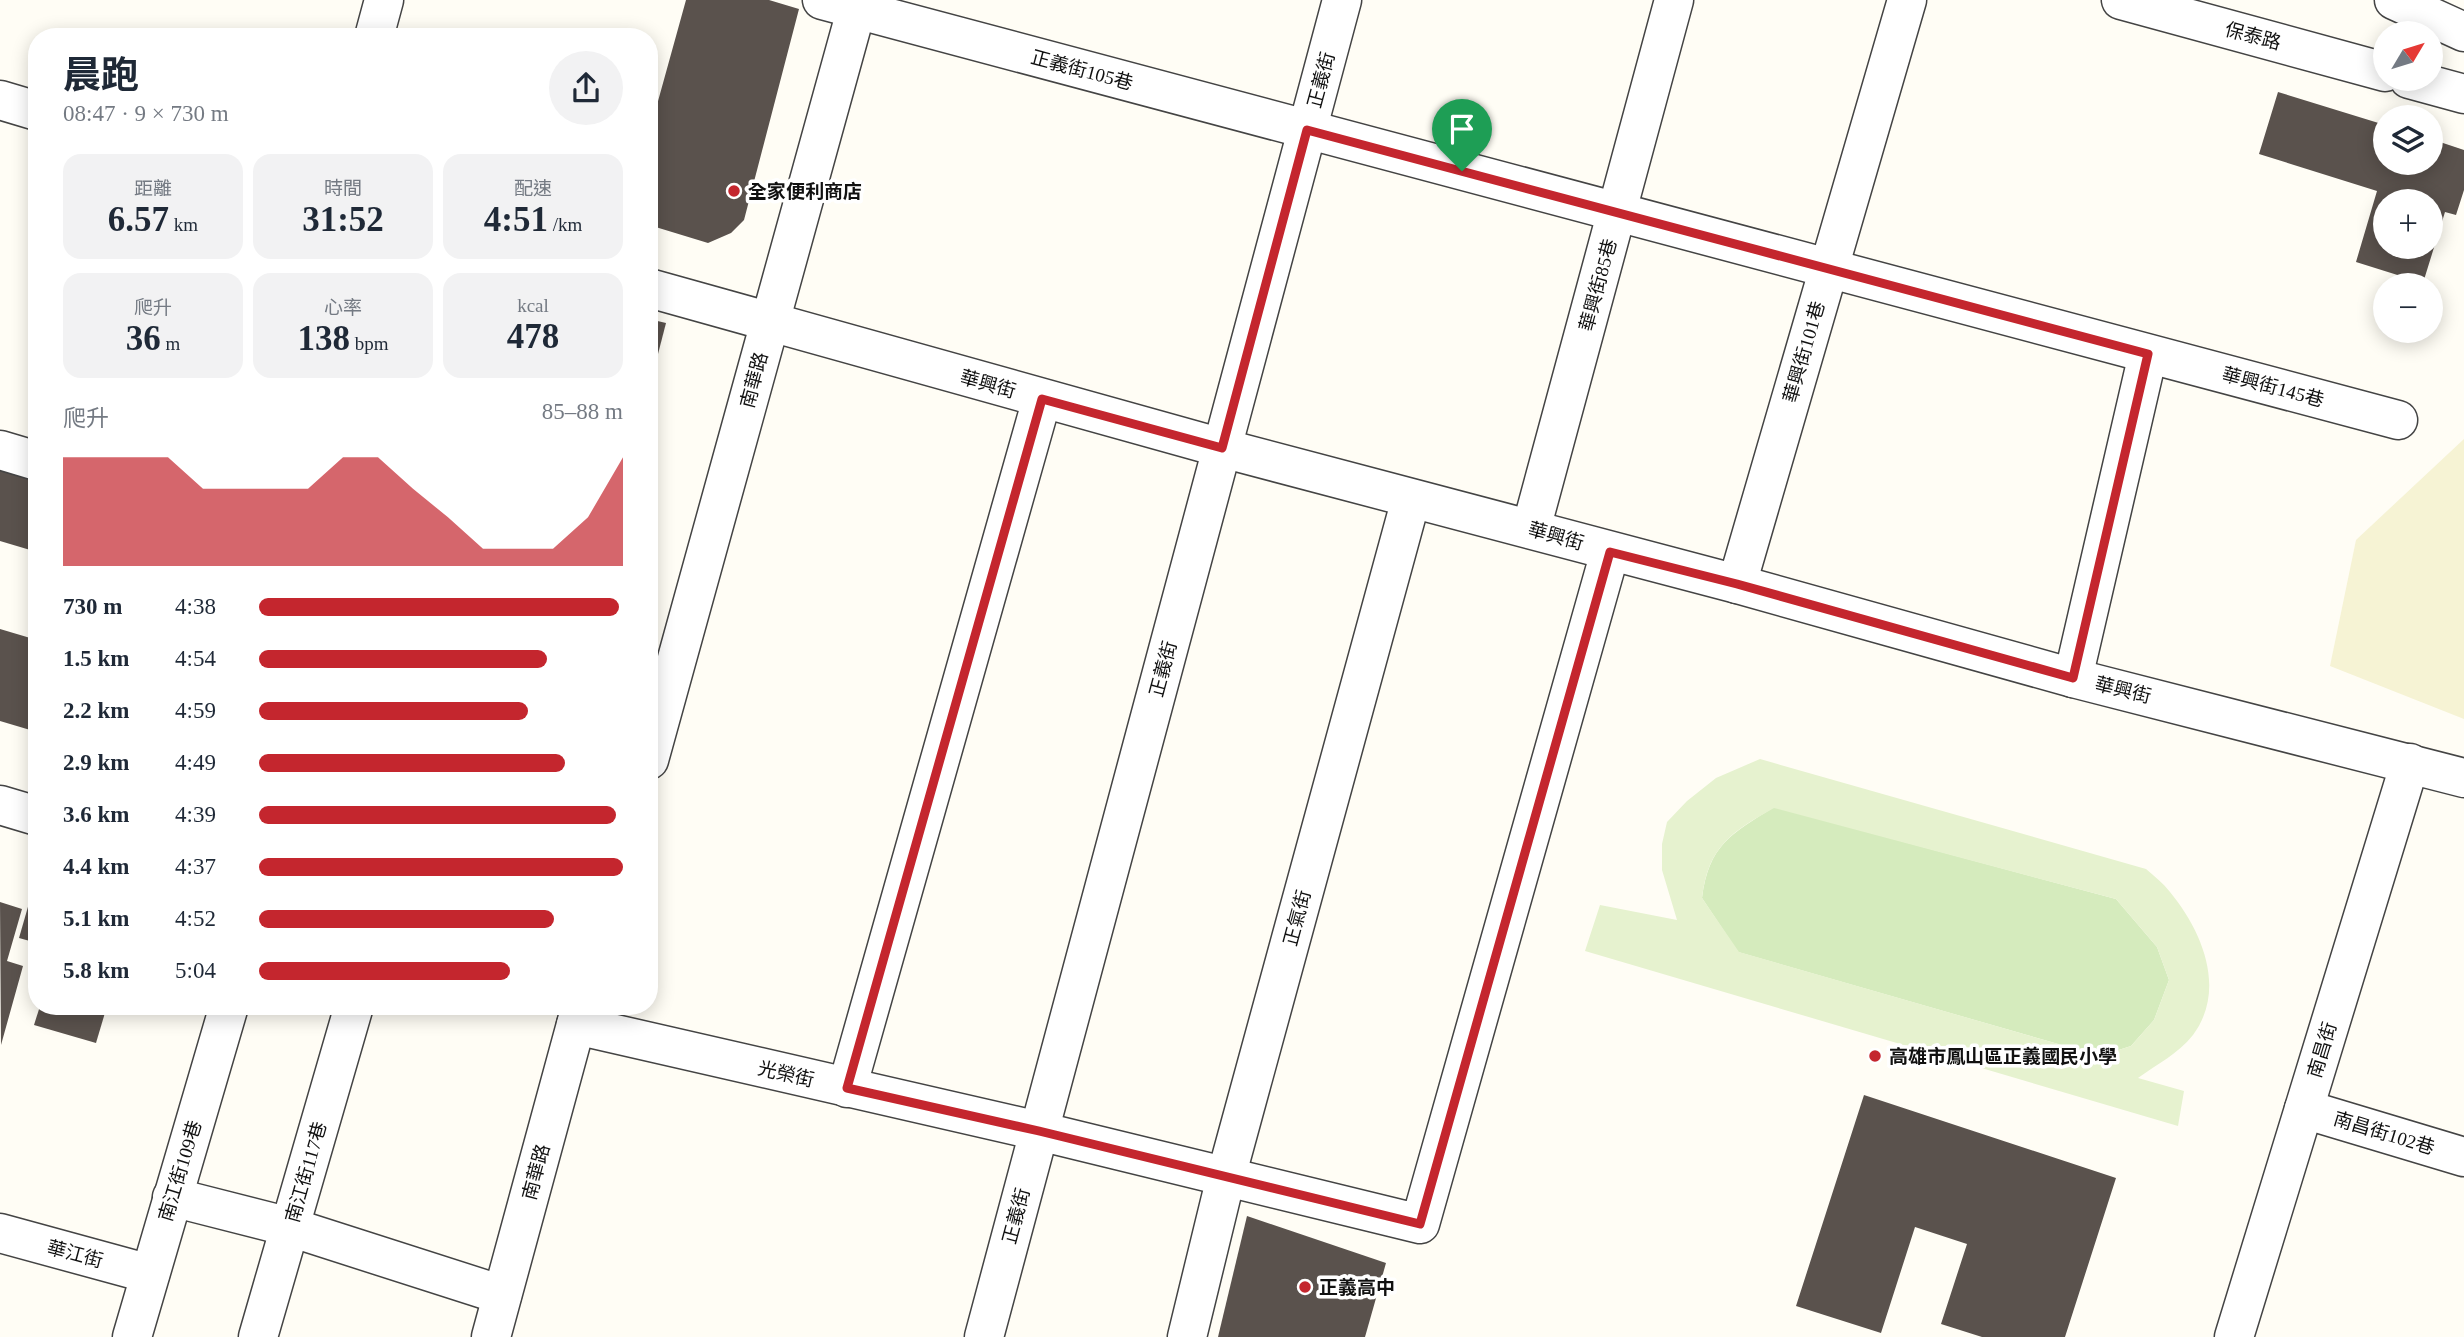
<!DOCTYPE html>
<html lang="zh-TW">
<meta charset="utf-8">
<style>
:root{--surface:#fff;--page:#f2f2f3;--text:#1f2937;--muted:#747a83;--accent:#c4262e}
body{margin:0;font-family:"Times New Roman","Noto Sans TC",serif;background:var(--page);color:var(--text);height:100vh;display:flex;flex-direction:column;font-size:26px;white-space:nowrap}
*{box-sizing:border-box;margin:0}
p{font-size:23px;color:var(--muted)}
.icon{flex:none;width:38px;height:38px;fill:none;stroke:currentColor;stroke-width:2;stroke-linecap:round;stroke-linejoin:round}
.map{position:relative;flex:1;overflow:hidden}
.side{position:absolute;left:28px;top:28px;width:630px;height:987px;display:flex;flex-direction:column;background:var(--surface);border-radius:28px;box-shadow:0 4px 18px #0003}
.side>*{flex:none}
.needle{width:46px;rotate:52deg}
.buttons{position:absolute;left:2373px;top:21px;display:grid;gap:14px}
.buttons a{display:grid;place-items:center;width:70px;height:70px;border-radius:50%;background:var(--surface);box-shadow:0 4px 18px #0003;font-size:35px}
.pin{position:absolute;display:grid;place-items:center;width:60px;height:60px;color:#fff;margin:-72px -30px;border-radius:50% 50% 50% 0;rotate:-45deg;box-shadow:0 0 7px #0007}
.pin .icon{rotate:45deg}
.round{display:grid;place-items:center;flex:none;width:74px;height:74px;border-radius:37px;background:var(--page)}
.summary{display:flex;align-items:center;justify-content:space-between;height:119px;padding:0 35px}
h1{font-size:38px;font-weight:700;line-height:52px}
.figures{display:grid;grid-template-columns:repeat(3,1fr);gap:10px;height:119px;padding:7px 35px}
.figures div{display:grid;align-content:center;border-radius:18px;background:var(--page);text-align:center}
.figures b{font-size:35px;font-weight:700}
.figures small{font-size:19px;font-weight:400}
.figures p{font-size:19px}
.chart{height:196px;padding:14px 35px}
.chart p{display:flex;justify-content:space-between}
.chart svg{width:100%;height:126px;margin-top:7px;fill:var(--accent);opacity:.7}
ul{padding:0 35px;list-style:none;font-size:23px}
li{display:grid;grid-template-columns:112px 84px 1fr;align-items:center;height:52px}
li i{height:18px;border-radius:9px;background:var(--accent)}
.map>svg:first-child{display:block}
.farmland{fill:#f6f3d4}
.green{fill:#d5ebbd}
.pitch{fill:#e6f2cf;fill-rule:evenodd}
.building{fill:#5a524d;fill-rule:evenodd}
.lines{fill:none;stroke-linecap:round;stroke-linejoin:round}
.minor-casing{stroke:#444;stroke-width:41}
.minor{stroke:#fff;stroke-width:38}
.route-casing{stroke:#fff;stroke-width:14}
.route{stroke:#c4262e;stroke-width:9}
.poi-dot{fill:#c4262e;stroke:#fff;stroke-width:2.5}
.labels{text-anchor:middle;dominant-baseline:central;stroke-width:7;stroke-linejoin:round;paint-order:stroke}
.street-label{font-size:19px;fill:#111;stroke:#fff}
.poi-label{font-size:19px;font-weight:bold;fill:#111;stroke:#fff;text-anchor:start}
</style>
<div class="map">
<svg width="2464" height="1337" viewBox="0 0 2464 1337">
<rect width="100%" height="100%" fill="#fffdf5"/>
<path class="farmland" d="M2464 439V719L2330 666 2356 540Z"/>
<path class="green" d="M1774 807 2116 899 2157 947 2169 980 2154 1020 2131 1046 2100 1056 1738 952 1702 898C1709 845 1731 834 1774 807Z"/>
<path class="pitch" d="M1760 759 2146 869C2154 876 2163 883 2170 892 2202 931 2227 989 2193 1035 2178 1054 2157 1064 2138 1078L2184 1091 2178 1126 1585 951 1600 905 1677 920 1662 870V844L1667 822 1687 801 1716 778ZM1774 808 2116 899 2157 947 2169 980 2154 1020 2131 1046 2100 1056 1739 952 1702 898C1708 847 1731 832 1774 808Z"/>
<g class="building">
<path d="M686 0H769L799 9 744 220 731 233 708 243 649 225V110L655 112Z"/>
<path d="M2278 92 2385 125V163H2431V139L2464 150V190L2456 215 2445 212 2423 283 2356 262 2377 191 2259 154ZM2385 201H2431V247H2385Z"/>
<path d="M649 319 666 323 650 385H649Z"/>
<path d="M0 450 37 461V552L0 541Z"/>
<path d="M0 629 37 640V732L0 721Z"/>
<path d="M36 879H37V943L19 938Z"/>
<path d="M0 902 22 909 7 961 23 966 1 1045Z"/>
<path d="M40 1006H107L96 1043 34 1025Z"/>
<path d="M1864 1095 2116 1178 2065 1337H1982L1941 1324 1967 1244 1915 1227 1881 1333 1796 1306Z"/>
<path d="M1247 1216 1386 1263 1365 1337H1218Z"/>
</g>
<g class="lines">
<defs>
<g id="minor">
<path d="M822 0 2398 420"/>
<path d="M2121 0 2385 72"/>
<path d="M2394 0 2464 32"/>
<path d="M374 37 384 0"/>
<path d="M2409 79 2464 94"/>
<path d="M0 100 37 111"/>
<path d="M649 288 1222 448 1737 584 2073 678 2464 778"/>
<path d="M0 450 37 461"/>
<path d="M1531 529 1674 0"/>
<path d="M1737 584 1907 0"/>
<path d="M2073 678 2148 354"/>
<path d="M649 760 859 0"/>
<path d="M0 805 37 816"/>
<path d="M576 1025 1039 1131 1420 1224 1610 552"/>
<path d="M847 1088 1042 399"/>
<path d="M2304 1109 2464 1157"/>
<path d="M172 1197 290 1227 502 1295"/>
<path d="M0 1233 150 1274"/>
<path d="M132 1337 229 1006"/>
<path d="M258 1337 354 1006"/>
<path d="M491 1337 581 1006"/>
<path d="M984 1337 1342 0"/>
<path d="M1187 1337 1226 1177 1411 499"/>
<path d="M2234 1337 2410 763"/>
</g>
</defs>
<use href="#minor" class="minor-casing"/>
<use href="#minor" class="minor"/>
</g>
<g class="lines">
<defs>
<path id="route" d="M1307 130 2148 354 2073 678 1737 584 1610 552 1420 1224 1039 1131 847 1088 1042 399 1222 448Z"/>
</defs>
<use href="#route" class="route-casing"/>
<use href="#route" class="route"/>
</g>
<g class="poi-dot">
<circle cx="734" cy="191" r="7"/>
<circle cx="1875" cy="1056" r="7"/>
<circle cx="1305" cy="1287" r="7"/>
</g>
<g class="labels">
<g class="street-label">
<text transform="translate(2253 36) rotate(15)">保泰路</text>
<text transform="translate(1082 70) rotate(15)">正義街105巷</text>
<text transform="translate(1321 80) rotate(-75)">正義街</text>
<text transform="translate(1598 285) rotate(-75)">華興街85巷</text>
<text transform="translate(1804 352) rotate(-74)">華興街101巷</text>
<text transform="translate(754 380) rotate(-75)">南華路</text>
<text transform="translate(988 384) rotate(16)">華興街</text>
<text transform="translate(2273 387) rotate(15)">華興街145巷</text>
<text transform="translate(1556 536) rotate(16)">華興街</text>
<text transform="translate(1163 669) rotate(-75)">正義街</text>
<text transform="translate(2123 690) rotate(14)">華興街</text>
<text transform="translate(1297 918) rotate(-75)">正氣街</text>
<text transform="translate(2322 1050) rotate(-73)">南昌街</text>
<text transform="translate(786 1074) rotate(13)">光榮街</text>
<text transform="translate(2384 1133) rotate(17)">南昌街102巷</text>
<text transform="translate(180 1171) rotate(-73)">南江街109巷</text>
<text transform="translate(306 1172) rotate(-74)">南江街117巷</text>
<text transform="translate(536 1172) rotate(-75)">南華路</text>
<text transform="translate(1016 1216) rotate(-75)">正義街</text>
<text transform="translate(75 1254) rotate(15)">華江街</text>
</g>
<g class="poi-label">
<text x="748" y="191">全家便利商店</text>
<text x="1889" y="1056">高雄市鳳山區正義國民小學</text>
<text x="1319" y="1287">正義高中</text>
</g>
</g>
</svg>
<div class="buttons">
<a><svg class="needle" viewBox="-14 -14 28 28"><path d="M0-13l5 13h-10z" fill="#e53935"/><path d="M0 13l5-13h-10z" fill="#747a83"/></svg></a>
<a><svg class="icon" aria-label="layers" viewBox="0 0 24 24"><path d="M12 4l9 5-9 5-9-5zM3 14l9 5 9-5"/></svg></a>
<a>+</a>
<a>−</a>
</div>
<div class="pin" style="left:1462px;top:171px;background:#1e9e55"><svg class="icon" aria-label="arrive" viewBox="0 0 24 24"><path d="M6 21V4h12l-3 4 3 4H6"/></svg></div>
<section class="side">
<div class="summary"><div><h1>晨跑</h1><p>08:47 · 9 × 730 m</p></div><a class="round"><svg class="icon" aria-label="share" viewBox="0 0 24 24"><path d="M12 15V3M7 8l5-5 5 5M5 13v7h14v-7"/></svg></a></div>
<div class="figures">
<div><p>距離</p><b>6.57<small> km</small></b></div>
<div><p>時間</p><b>31:52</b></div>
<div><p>配速</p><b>4:51<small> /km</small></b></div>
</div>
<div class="figures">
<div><p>爬升</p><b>36<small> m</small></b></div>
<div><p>心率</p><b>138<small> bpm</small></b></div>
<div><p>kcal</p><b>478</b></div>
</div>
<div class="chart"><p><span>爬升</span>85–88 m</p>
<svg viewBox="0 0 160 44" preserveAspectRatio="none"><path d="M0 44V6L10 6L20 6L30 6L40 17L50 17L60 17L70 17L80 6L90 6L100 17L110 27L120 38L130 38L140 38L150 27L160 6V44z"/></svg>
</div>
<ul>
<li><b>730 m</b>4:38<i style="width:99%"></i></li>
<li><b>1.5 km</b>4:54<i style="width:79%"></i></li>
<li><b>2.2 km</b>4:59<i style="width:74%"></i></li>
<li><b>2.9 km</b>4:49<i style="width:84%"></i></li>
<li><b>3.6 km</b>4:39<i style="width:98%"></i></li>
<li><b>4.4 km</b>4:37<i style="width:100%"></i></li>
<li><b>5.1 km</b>4:52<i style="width:81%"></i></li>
<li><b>5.8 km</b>5:04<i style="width:69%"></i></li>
</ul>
</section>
</div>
